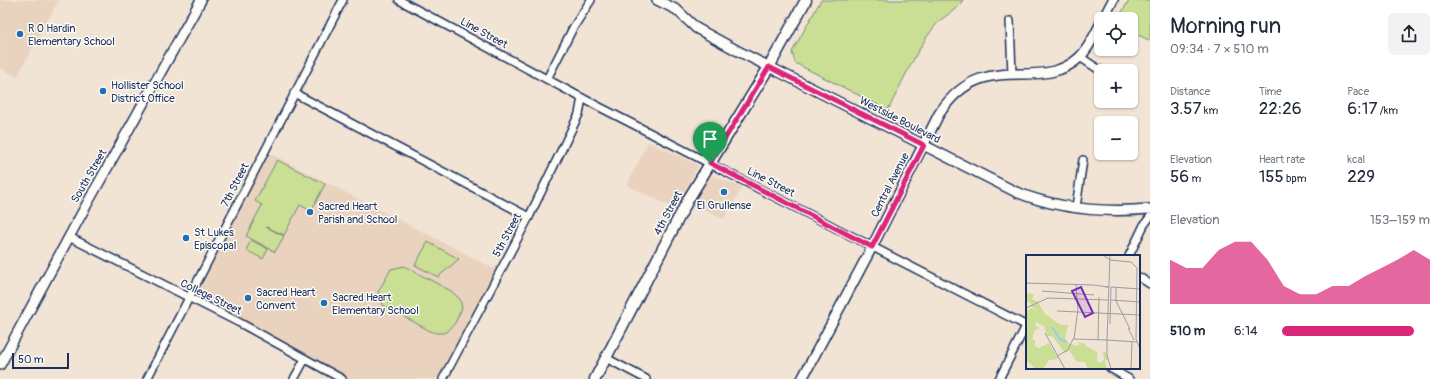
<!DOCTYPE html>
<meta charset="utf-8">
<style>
:root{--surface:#fff;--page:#f2f2f3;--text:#1f2937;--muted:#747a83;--accent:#db2777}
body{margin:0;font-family:Pangolin,sans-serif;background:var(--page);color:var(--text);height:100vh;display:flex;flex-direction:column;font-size:15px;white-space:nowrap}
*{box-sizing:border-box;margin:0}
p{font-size:13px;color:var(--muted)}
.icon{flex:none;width:22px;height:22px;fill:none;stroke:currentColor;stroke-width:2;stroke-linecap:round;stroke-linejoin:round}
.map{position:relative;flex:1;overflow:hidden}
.side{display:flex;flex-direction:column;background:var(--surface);width:300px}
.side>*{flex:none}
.tools{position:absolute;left:1094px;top:12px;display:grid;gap:8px}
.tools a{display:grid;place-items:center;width:44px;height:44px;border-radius:6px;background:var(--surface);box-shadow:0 1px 3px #0004;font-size:20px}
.scale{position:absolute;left:12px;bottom:10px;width:57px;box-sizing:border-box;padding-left:4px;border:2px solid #1b2f5e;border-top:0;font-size:11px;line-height:14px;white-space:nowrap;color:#1b2f5e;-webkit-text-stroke:3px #fdfcf7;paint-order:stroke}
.pin{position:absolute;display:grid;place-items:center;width:34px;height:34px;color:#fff;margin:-41px -17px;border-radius:50% 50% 50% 0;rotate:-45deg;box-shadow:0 0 4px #0007}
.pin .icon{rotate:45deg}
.round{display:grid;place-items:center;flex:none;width:42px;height:42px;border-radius:6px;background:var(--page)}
.overview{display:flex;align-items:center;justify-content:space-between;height:68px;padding:0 20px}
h1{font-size:22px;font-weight:600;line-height:30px}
.metrics{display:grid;grid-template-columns:repeat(3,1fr);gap:6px;height:68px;padding:4px 20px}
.metrics div{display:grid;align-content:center}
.metrics b{font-size:17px;font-weight:600}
.metrics small{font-size:11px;font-weight:400}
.metrics p{font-size:11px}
.chart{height:112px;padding:8px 20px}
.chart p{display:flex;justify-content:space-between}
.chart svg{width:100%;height:72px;margin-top:4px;fill:var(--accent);opacity:.7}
ul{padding:0 20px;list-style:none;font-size:13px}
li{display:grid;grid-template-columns:64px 48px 1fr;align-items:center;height:30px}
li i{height:10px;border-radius:5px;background:var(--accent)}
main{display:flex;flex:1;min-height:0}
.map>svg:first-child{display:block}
.built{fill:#e9d3be}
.green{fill:#cadf94;stroke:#728779}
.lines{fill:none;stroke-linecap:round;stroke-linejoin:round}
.minor-casing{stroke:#1b2f5e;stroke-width:10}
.tertiary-casing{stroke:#1b2f5e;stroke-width:12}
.secondary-casing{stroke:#1b2f5e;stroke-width:13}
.minor{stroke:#fdfcf7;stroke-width:7}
.tertiary{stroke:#fdfcf7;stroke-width:9}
.secondary{stroke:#fdfcf7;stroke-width:10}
.route-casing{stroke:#fff;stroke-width:8}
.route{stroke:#db2777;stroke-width:5}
.poi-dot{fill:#1f6fb2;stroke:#fdfcf7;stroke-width:1.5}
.labels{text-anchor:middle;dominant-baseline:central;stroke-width:3;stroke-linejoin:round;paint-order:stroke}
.poi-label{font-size:11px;fill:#1b2f5e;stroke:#fdfcf7;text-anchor:start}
.street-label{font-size:11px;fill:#1b2f5e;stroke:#fdfcf7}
.inset-river{fill:none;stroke:#92cdf2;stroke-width:2}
.inset-road{fill:none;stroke:#9b9ca5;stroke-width:1}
.view{fill:#7b2cbf;fill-opacity:0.15;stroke:#7b2cbf;stroke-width:2}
.inset-edge{fill:none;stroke:#1b2f5e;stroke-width:2}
</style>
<main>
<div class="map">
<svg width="1150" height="379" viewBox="0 0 1150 379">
<rect width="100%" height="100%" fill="#f1e4d5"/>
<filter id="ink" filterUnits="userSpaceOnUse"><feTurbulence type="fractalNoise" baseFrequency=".025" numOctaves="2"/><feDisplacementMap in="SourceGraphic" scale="8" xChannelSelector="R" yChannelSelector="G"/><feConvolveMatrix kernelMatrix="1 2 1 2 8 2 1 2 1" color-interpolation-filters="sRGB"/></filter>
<g filter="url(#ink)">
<g class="built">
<path d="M0 0H59L17 77 0 68Z"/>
<path d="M648 142 698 165 676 209 627 185Z"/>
<path d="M267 152 499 271 440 379H347L192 298Z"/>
<path d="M707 176 717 177 742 188 724 219 693 205Z"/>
</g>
<g class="green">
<path d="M821 0H963C956 12 942 16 934 27 915 52 902 83 888 110L795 63 792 52Z"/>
<path d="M1129 0H1150V41L1131 31V19H1118Z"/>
<path d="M277 160 325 184 311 211 300 205 284 235 266 227 284 236 275 252 246 236 262 205 255 201Z"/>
<path d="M251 240 268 249 263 259 246 250Z"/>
<path d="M428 242 459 259 438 277 415 265Z"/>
<path d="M404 266 451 291 460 299 462 308 455 323 448 331 443 333H436L430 331 383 305 378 292 391 269Z"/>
</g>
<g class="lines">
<defs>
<g id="minor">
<path d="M399 0 582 98 1027 326"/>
<path d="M1010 21 1012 74"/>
<path d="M1080 57 1101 71"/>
<path d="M547 79 573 28 591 0"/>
<path d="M294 93 529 217"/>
<path d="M1076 207 1083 160"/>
<path d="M69 237 240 323 342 379"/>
<path d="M1129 256 1144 225 1150 217"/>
<path d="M1139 277 1150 284"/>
<path d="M606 358 646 379"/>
<path d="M1110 368 1129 379"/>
<path d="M147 379 343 0"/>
<path d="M294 379 305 359"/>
<path d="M443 379 529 217 579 114 582 98"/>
<path d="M999 379 1026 326"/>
</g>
<g id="tertiary">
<path d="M657 0 677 10 696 28 738 51 1016 192C1058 209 1105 213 1150 209"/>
<path d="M1103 19 1113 0"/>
<path d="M0 365 82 213 201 0"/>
<path d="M802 379 872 247 939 114C984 45 1038 96 1080 57 1089 48 1095 34 1101 23"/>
</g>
<path id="secondary" d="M595 379 689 198 769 67 806 0"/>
</defs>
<use href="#minor" class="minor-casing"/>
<use href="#tertiary" class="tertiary-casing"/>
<use href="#secondary" class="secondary-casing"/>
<use href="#minor" class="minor"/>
<use href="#tertiary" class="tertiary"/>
<use href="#secondary" class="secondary"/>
</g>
</g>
<g class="lines" filter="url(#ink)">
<defs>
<path id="route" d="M769 67 924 145 872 247 710 163Z"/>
</defs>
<use href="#route" class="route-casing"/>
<use href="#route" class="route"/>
</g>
<g class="poi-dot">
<circle cx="20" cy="34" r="4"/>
<circle cx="103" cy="91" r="4"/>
<circle cx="724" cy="192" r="4"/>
<circle cx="310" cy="212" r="4"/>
<circle cx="186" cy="238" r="4"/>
<circle cx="248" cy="298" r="4"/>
<circle cx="324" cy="303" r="4"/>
</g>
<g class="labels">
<g class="poi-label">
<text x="28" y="28">R O Hardin<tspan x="28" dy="13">Elementary School</tspan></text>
<text x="111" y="85">Hollister School<tspan x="111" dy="13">District Office</tspan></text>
<text x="724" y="205" text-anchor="middle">El Grullense</text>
<text x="318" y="206">Sacred Heart<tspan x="318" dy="13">Parish and School</tspan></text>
<text x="194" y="232">St Lukes<tspan x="194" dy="13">Episcopal</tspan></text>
<text x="256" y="292">Sacred Heart<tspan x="256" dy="13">Convent</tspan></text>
<text x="332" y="297">Sacred Heart<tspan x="332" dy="13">Elementary School</tspan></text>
</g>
<g class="street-label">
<text transform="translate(484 33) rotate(29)">Line Street</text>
<text transform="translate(900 120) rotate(27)">Westside Boulevard</text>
<text transform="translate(89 176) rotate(-60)">South Street</text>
<text transform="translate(771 182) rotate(27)">Line Street</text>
<text transform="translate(235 185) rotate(-63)">7th Street</text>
<text transform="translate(890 185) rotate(-63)">Central Avenue</text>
<text transform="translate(668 213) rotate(-62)">4th Street</text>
<text transform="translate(507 235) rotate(-62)">5th Street</text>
<text transform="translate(211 297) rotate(26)">College Street</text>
</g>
</g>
<g transform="translate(1026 255)">
<rect width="114" height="114" fill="#f1e4d5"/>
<path d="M4 38 8 40 6 44 12 47 19 59 35 70H42L39 83 44 89 52 91 53 87 60 89V91L71 97V106L74 108 78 105 77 97H80L82 105 79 106 81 114H62L59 107H51L43 95 39 98 26 81H21L18 71 10 67 9 71 14 73 9 75 6 84 9 85V91L13 93 23 88 33 104 23 105 17 114H10L0 105 1 56 5 53 14 57 4 51 5 48 0 46V40Z" fill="#cadf94"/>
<path class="inset-river" d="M26 72 34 84 40 87"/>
<path class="inset-road" d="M77 0 84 5 105 7 111 13 110 84 114 94M84 0 81 85 111 87M0 28 67 30 83 32H79M85 32 114 34M90 32V46L104 74M16 36 68 40M85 45 114 47M0 53 22 43 82 45M31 56 114 60M84 69 85 32M102 73 108 85M19 78 39 114M48 84 52 54 50 30M72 85 73 42M31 101 42 95 47 84 81 85V100L85 114M105 114 106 87"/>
<path class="view" d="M55 32 67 58 59 62 46 36Z"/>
<rect width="114" height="114" class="inset-edge"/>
</g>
</svg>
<div class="tools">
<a><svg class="icon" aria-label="locate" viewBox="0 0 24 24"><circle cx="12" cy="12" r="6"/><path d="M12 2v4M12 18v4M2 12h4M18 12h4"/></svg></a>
<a>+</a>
<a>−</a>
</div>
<div class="scale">50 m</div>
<div class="pin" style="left:710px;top:163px;background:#1e9e55"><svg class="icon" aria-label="arrive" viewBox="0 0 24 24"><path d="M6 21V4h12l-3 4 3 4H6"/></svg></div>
</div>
<section class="side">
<div class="overview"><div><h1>Morning run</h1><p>09:34 · 7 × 510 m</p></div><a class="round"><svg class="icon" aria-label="share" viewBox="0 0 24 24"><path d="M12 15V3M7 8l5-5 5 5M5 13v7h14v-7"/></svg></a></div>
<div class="metrics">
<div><p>Distance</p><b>3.57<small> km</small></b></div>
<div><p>Time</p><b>22:26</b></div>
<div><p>Pace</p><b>6:17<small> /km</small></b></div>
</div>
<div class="metrics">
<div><p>Elevation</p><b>56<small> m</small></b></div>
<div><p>Heart rate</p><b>155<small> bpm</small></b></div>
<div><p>kcal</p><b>229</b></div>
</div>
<div class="chart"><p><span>Elevation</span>153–159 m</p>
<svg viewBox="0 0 160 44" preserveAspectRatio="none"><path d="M0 44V17L10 22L20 22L30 11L40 6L50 6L60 17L70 33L80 38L90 38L100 33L110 33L120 27L130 22L140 17L150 11L160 17V44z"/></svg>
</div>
<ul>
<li><b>510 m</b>6:14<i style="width:89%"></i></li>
</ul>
</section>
</main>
